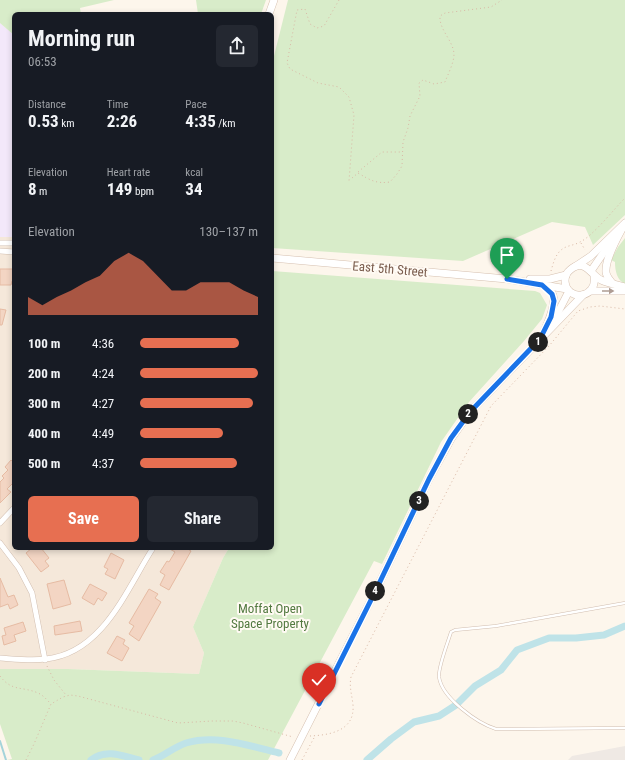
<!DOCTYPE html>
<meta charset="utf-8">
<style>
:root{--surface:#171b24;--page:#242831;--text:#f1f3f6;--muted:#9ea1a6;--accent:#e76f51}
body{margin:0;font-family:"Roboto Condensed",sans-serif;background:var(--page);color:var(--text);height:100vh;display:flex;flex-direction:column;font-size:15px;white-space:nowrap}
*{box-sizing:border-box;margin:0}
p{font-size:13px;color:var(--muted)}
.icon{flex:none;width:22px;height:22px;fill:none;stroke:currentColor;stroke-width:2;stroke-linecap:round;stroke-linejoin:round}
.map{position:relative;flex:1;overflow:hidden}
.drawer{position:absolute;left:12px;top:12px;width:262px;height:538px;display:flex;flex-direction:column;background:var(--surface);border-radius:6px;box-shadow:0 2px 6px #0003}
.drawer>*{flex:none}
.pin{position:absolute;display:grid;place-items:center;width:34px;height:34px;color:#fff;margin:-41px -17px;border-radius:50% 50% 50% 0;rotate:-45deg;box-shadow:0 0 4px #0007}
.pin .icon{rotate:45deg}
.km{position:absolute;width:20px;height:20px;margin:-10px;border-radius:50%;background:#222;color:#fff;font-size:11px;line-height:20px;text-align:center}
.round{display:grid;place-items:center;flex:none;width:42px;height:42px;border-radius:6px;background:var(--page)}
.summary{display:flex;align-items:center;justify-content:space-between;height:68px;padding:0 16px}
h1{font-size:22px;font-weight:700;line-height:30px}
.metrics{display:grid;grid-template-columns:repeat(3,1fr);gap:6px;height:68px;padding:4px 16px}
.metrics div{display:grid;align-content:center}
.metrics b{font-size:17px;font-weight:700}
.metrics small{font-size:11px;font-weight:400}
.metrics p{font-size:11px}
.chart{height:112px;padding:8px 16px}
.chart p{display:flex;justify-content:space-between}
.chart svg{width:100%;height:72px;margin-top:4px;fill:var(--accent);opacity:.7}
.action{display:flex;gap:8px;margin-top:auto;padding:8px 16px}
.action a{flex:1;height:46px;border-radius:6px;background:var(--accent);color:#fff;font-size:16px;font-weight:700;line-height:46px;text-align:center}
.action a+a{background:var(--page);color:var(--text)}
ul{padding:0 16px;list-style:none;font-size:13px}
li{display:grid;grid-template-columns:64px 48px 1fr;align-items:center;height:30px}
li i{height:10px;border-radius:5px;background:var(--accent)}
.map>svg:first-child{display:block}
.residential{fill:#f5e8da}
.industrial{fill:#efe9e4}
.education{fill:#f3e8fa}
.green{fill:#d8ecc9}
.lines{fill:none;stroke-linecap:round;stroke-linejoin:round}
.stream{stroke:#a5d3da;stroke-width:2}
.canal{stroke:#bfe3e8;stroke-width:7}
.building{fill:#f3d5c3;stroke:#e6bba3}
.lane-casing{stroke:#d1beb0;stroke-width:3.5}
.street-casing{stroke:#d1beb0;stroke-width:6}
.secondary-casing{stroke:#d6c0b0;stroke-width:8}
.path{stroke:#d9b8a5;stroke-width:1;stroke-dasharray:1 3;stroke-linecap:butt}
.lane{stroke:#fff;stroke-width:2.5}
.street{stroke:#fff;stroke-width:5}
.secondary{stroke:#fff;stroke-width:7}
.oneway{fill:#af9d94}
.route-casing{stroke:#fff;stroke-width:8}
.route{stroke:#1a73e8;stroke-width:5}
.labels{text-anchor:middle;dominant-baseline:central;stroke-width:4;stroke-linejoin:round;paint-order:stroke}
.street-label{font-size:13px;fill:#7a5c4d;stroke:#fffaf3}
.park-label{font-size:13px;fill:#537a41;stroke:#fffaf3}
</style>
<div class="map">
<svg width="625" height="760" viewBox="0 0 625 760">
<rect width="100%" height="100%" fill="#fdf6ec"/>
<path class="residential" d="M0 237H14V548H229L223 558 193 627 204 653 199 674 68 669H0Z"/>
<path class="industrial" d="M625 746V760H568L572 756Z"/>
<path class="education" d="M0 23 14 35V237H0Z"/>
<g class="green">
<path d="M0 0H114L80 8 81 14H14V35L0 23Z"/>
<path d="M196 0H266L261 14H198Z"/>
<path d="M288 0H625V215L593 245 585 227 552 222 463 261 272 248V64Z"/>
<path d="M625 238V284C617 280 615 271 615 262L611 260 618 247Z"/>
<path d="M272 271 535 291 540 293 547 305 542 319 524 341 469 402 441 442 382 564 374 561 268 760H7L12 759 0 724V669H68L199 674 204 653 193 627 223 558 229 548H272Z"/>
</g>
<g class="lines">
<path class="stream" d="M0 741 6 760"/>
<g class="canal">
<path d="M91 760C106 748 123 756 139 760"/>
<path d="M153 760C164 756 174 747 186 743 217 734 249 746 279 753"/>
<path d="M367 760 391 739 414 722 439 716 456 705 475 686 501 670 517 650 549 638H576L604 635 625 626"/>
</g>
</g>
<g class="building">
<path d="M0 269H14V281H12L11 285H0Z"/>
<path d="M0 309 6 310 2 325H0Z"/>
<path d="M11 460 14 463V482L7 489 11 492 0 503V482L4 478 2 476 8 470 5 467Z"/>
<path d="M32 548H41L49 558 45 561 49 566 41 572 26 553Z"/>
<path d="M168 548H186L191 551 169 590 160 585 165 575 160 572 167 561 169 562 175 552Z"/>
<path d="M111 553 124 560 115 579 105 574 108 569 104 567Z"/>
<path d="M0 578 8 597 14 595 18 605 10 609 8 604 0 607Z"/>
<path d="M64 580 71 604 53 609 47 584Z"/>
<path d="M90 584 107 593 102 601 98 598 94 605 82 598Z"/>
<path d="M149 589 158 594 155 598 161 602 139 641 129 634 134 626 129 623Z"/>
<path d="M80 621 82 631 55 635 54 626Z"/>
<path d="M23 622 26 631 14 635 16 641 4 645 2 636 6 635 4 628Z"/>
<path d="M117 636 125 640 123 644 129 648 122 661 107 653Z"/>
</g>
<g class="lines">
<defs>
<path id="lane" d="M625 603 496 626 455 630 451 632C448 642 438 667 439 677 442 698 477 723 496 729L625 728"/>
<g id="street">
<path d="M0 243H14"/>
<path d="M0 251 14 252"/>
<path d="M0 523 14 508"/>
<path d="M0 543 19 568 32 593 45 660"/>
<path d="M0 658C15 659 31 661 46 659 103 653 126 590 153 548"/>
</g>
<g id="secondary">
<path d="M269 14 274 0"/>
<path d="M272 258 507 279 567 289"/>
<path d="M576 266 591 256 625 223"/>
<path d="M591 271 613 239"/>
<path d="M594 276C598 299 566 302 565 281 565 277 566 273 570 270 584 257 591 275 601 280 608 283 617 285 625 287"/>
<path d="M530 279H550L566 275"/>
<path d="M612 283C610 280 606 276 606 272 605 259 617 238 623 227"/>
<path d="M542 285C545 287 550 290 552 293 558 303 547 324 543 334"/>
<path d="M590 291H625"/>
<path d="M552 324 569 291"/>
<path d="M290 760 376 590 429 479 451 439 470 412 583 295"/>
</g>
</defs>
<use href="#lane" class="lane-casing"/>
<use href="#street" class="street-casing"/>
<use href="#secondary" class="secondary-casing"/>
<g class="path">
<path d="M339 0 324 26 317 28 310 24 305 9 297 10 287 63 290 69 318 83 339 87 349 97 354 115 349 181"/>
<path d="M358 172 382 152H402"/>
<path d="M352 178 358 173C370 180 376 184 390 182L397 174 402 166 403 142 408 128 410 116 420 96 419 83 423 80 434 84 445 82C448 74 454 63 454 54 453 40 439 30 440 16L445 13 491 7 502 0"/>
<path d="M581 243 585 250"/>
<path d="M551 271C553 264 555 256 560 251 566 245 573 246 580 242 593 236 614 209 625 198"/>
<path d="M47 666 54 680 66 695"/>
<path d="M0 676C12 692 22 686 38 693 43 695 47 700 51 704"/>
<path d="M310 736C330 735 355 731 353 705 352 695 349 687 351 677L491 406 549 346 578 311 590 307 600 306 625 309"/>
<path d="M26 760 34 744 51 704 63 697 70 695 78 696 178 723 212 721H233L243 723 293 737"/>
<path d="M302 760 315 736"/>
</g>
<use href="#lane" class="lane"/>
<use href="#street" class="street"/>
<use href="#secondary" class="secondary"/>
</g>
<defs><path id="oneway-solid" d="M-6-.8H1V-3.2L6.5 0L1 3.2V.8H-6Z"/></defs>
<use class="oneway" href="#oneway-solid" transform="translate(608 291)"/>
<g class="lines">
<defs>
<path id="route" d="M319 704 376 590 429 479 451 438 470 412 540 339 551 317 554 301 552 294 542 285 507 279"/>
</defs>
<use href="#route" class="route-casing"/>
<use href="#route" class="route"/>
</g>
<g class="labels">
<g class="street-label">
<text transform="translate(390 269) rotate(5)">East 5th Street</text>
</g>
<g class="park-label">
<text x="270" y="608">Moffat Open<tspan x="270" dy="15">Space Property</tspan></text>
</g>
</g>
</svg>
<div class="pin" style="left:507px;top:279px;background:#1e9e55"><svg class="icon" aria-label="arrive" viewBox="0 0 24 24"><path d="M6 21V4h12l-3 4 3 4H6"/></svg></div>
<div class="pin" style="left:319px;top:704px;background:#d93025"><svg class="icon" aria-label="check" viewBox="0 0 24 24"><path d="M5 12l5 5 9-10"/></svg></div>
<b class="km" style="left:538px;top:342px">1</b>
<b class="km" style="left:468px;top:414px">2</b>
<b class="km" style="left:419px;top:501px">3</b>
<b class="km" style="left:375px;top:591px">4</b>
<section class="drawer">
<div class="summary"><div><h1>Morning run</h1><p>06:53</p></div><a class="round"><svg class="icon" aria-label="share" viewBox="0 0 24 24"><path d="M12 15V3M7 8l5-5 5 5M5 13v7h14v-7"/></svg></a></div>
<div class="metrics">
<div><p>Distance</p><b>0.53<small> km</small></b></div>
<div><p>Time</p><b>2:26</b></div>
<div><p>Pace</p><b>4:35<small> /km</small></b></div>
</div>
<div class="metrics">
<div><p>Elevation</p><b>8<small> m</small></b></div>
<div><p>Heart rate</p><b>149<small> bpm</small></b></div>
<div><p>kcal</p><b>34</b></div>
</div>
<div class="chart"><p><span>Elevation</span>130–137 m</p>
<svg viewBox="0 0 160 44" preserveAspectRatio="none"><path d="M0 44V33L10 38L20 33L30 29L40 24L50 20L60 11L70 6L80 11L90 20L100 29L110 29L120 24L130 24L140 24L150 29L160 33V44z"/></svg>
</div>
<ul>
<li><b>100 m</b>4:36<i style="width:84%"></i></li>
<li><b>200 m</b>4:24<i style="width:100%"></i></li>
<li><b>300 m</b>4:27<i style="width:96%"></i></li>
<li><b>400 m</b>4:49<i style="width:70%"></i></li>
<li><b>500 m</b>4:37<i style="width:82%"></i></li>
</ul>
<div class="action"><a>Save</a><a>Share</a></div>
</section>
</div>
